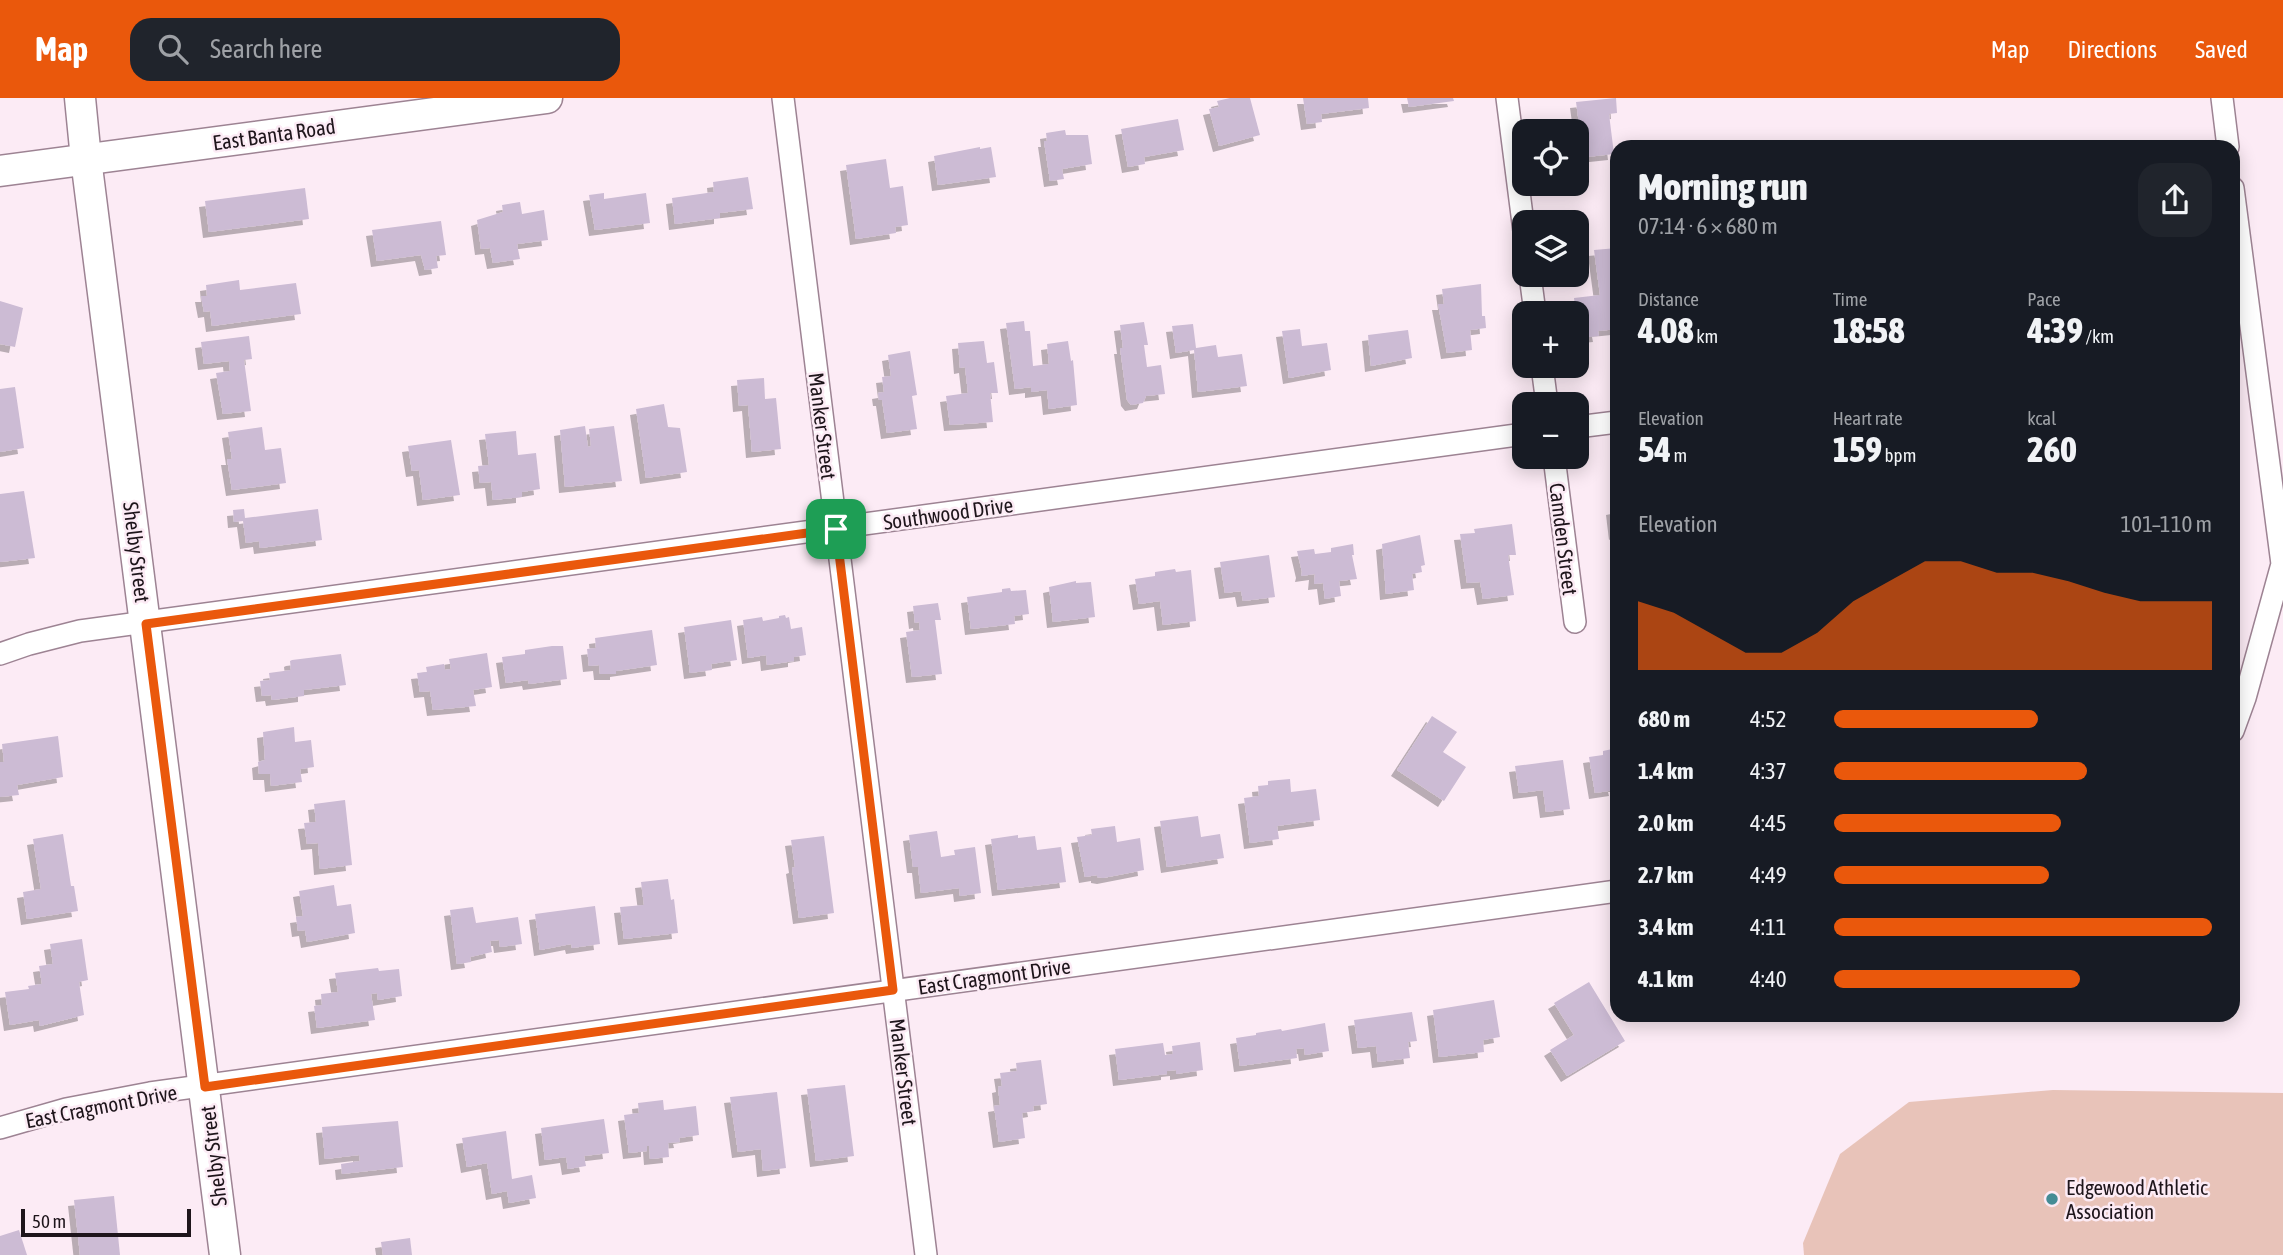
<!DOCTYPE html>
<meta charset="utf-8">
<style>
:root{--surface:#171b24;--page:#20242c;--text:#f1f3f6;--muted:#9ea1a6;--accent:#ea580c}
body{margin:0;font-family:"Asap Condensed",sans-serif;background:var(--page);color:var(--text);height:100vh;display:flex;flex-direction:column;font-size:26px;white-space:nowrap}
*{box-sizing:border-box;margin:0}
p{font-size:23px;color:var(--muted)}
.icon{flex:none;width:38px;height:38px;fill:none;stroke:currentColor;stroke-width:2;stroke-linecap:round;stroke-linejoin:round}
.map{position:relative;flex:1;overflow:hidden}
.panel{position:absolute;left:1610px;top:42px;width:630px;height:882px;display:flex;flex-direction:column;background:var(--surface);border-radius:21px;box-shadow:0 4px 18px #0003}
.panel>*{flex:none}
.buttons{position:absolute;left:1512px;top:21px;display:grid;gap:14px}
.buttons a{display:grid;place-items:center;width:77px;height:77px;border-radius:14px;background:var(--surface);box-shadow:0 4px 18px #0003;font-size:35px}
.scale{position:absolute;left:21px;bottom:18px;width:170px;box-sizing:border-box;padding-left:7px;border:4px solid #1e151b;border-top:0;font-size:19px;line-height:24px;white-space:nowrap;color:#1e151b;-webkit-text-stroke:5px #fcebf5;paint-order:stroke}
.pin{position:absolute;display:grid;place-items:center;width:60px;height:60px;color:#fff;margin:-30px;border-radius:14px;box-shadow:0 4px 10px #0006}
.round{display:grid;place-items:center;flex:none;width:74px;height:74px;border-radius:21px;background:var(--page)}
.summary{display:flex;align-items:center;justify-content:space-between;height:119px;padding:0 28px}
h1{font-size:38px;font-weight:800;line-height:52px}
.figures{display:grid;grid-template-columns:repeat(3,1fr);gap:10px;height:119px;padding:7px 28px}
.figures div{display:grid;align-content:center}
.figures b{font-size:35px;font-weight:800}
.figures small{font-size:19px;font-weight:400}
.figures p{font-size:19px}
.chart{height:196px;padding:14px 28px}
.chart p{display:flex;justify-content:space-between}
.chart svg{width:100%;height:126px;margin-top:7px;fill:var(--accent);opacity:.7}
ul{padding:0 28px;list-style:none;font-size:23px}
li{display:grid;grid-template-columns:112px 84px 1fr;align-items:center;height:52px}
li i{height:18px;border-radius:9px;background:var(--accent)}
header{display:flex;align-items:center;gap:42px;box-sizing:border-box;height:98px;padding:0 35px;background:var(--accent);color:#fff}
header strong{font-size:33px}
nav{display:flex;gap:38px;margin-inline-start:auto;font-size:24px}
.search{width:490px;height:63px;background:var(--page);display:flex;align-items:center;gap:18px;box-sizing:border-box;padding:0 24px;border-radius:21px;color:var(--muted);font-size:26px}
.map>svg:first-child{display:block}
.green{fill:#e8c3b9}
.building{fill:#ccbbd4;filter:url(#shadow)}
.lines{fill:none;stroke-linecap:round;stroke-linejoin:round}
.street-casing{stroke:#9d8393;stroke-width:24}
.secondary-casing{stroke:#9d8393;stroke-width:33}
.street{stroke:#fff;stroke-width:21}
.secondary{stroke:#fff;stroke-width:30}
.route-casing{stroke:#fff;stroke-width:14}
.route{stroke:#ea580c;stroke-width:9}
.poi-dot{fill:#458c95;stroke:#fcebf5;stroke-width:2.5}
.labels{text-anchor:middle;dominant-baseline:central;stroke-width:5;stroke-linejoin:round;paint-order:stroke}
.street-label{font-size:21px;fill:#1e151b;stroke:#fcebf5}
.poi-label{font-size:21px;fill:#1e151b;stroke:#fcebf5;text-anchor:start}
</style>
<header>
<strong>Map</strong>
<div class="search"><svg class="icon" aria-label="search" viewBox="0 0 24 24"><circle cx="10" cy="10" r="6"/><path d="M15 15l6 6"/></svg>Search here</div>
<nav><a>Map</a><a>Directions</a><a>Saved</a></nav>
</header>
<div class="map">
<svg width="2283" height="1157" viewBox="0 0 2283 1157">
<defs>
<filter id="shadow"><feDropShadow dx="-6" dy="6" stdDeviation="0" flood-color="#0004"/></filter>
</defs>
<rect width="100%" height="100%" fill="#fcebf5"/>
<path class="green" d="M2053 992 2283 995V1157H1804L1803 1145 1840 1056 1909 1004Z"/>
<g class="building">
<path d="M1230 0H1250L1260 37 1219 48 1209 11 1219 9 1217 3Z"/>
<path d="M1303 0H1368L1369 10 1321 16 1322 24 1307 26Z"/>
<path d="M1407 0H1453L1454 3 1409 9Z"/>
<path d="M1616 0 1617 15 1609 16 1614 56 1577 60V34L1580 33 1576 4Z"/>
<path d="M1178 21 1184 52 1144 59 1145 66 1128 69 1121 31Z"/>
<path d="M1065 32 1066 37H1088L1092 66 1062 71 1064 81 1050 83 1044 43H1047L1046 35Z"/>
<path d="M980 49V51L991 49 996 79 938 87 934 58Z"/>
<path d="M886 61 890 90 903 88 908 127 895 129 896 135 856 141 846 67Z"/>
<path d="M748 79 753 111 720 115V120L675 126 672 100 714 94 713 84Z"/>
<path d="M305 90 309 121 209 134 205 103Z"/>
<path d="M604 95V101L646 95 650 125 595 132 589 97Z"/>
<path d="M520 104 522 116 544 112 548 142 517 146 520 161 493 165 490 150 481 151 477 122 503 114 502 107Z"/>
<path d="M441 123 446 157 436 158 438 170 425 172 421 157 377 163 372 132Z"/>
<path d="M1617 150V184L1612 185 1613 196H1617V231L1598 233 1599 238 1579 240 1574 200 1600 197 1594 152Z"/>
<path d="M239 182 240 192 296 185 301 216 212 228 210 213 204 214 201 198H207L206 187Z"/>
<path d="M1481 186 1482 218H1485L1486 230 1470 232 1472 252 1447 255 1438 206H1444L1442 191Z"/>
<path d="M0 203 23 210 15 249 0 246Z"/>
<path d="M1024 223 1025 233H1030L1033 268 1049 266 1047 246 1068 243 1071 263 1073 262 1077 307 1049 311 1047 292 1031 294V289L1015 291 1006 225Z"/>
<path d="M1144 224 1148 247H1144L1147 269 1161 267 1165 296 1146 298 1143 305 1131 307 1127 302 1120 250H1123L1120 227Z"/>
<path d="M1193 226 1196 250 1216 247 1218 259 1242 256 1247 288 1198 294 1194 252 1176 255 1172 228Z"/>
<path d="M1300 231 1302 248 1327 245 1331 272 1289 280 1282 233Z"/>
<path d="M1408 232 1412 260 1371 268 1368 237Z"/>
<path d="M249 238 252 261 244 262 251 313 223 316 216 275 230 273 229 263 204 266 201 244Z"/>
<path d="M984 243 987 265 994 264 998 295H990L993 324 950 327 946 298 968 295 965 269 960 270 958 245Z"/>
<path d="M910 253 917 297 912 298 917 331 887 335 882 302H879L878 295 884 294 882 279 891 278 888 257Z"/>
<path d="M764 280 765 301 776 300 781 351 752 354 748 307 739 308 737 282Z"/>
<path d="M15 289 24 350 0 354V291Z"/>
<path d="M664 306 668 329 680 330 687 374 646 380 636 311Z"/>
<path d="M585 328 588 349 591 348 589 331 614 328 622 383 565 389 560 332Z"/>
<path d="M262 329 265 352 281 350 286 385 232 392 227 361H232L228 334Z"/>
<path d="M516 333 518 357 536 355 540 391 522 394V399L493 402 491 384 480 385 478 368 489 367 485 336Z"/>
<path d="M451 342 460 397 423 402 419 372 412 373 408 348Z"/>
<path d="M24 393 35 460 0 464V396Z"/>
<path d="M1617 410V435L1615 436 1612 411Z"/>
<path d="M244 411 245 420 318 411 322 442 260 450 259 443 246 445 243 423 234 424 233 412Z"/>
<path d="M1512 426 1516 457H1508L1514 497 1483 501 1480 484 1467 485 1460 436 1475 435 1474 431Z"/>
<path d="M1420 437 1425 467 1421 468 1422 474 1412 476 1414 492 1386 496 1382 446Z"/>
<path d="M1353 446 1354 457H1352L1357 481 1339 483 1341 498 1325 501 1323 485 1314 486 1315 476 1301 478 1302 474 1297 453 1314 451 1315 456 1331 454V450Z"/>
<path d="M1269 457 1275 499 1243 503 1241 493 1225 495 1220 464Z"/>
<path d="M1175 471 1176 474 1191 472 1196 523 1163 527 1160 503 1139 506 1135 481 1155 478V474Z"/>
<path d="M1076 483V485L1091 484 1095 519 1053 524 1049 489Z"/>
<path d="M1010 490 1011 493 1026 492 1029 516 1014 518 1015 526 971 531 967 499 1002 494V491Z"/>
<path d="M938 505 941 522H935L942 576 912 579 906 534 920 532 919 524 915 525 913 508Z"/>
<path d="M785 517 786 520 789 519 791 531 802 529 806 557 794 559V563L767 567 766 557 748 560 743 522 762 519 763 523 779 520V518Z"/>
<path d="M731 522 737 562 711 566 712 572 690 575 684 529Z"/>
<path d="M652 532 657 567 616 573V576H600L599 567 589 568 587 551 596 550 595 540Z"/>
<path d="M552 548H563L567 581 529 586 528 582 506 585 502 559 525 556V552Z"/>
<path d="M487 555 492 589 473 592 476 608 433 612 430 593 420 594 417 575 427 574 426 569 444 566 445 572 451 571 449 561Z"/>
<path d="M341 556 346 587 304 592V598L272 602 271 597 262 598 260 583 270 582 269 575 291 572 290 563 292 562Z"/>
<path d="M1432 618 1457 634 1443 654 1466 669 1444 703 1397 672Z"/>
<path d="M294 629 295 644 311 642 314 669 300 671 302 684 271 688 270 676H259L258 664 265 662 263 634Z"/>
<path d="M58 638 63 679 17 687 19 697 0 699V664H4L2 646Z"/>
<path d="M1617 650V688H1614L1615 692 1595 695 1589 659 1603 657V653Z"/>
<path d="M1563 662 1570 711 1546 714 1543 692 1519 695 1515 668Z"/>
<path d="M1290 681 1291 694 1316 691 1320 722 1277 728 1279 741 1250 745 1244 700 1259 698 1258 688 1268 687V683Z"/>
<path d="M345 702 352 767 320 771 318 745 307 746 304 725 316 724 314 706Z"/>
<path d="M1198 718 1201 739 1220 736 1224 760 1167 769 1160 723Z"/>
<path d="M1115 728 1117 744 1140 740 1144 772 1103 780 1097 779V777L1085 779 1077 739 1092 737 1091 731Z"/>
<path d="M937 733 941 759 955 757 954 752 975 749 981 795 960 798 959 790 921 795 918 769H913L909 737Z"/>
<path d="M63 736 71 788H74L78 813 27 821 23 794 41 791 33 741Z"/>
<path d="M1018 737V740L1035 738 1037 752 1061 749 1066 784 998 792 991 741Z"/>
<path d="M824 738 834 815 799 820 792 770 795 769 791 742Z"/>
<path d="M668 781 671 802 674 801 678 835 624 841 620 809 644 807 641 784Z"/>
<path d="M334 787 337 808 351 806 355 835 307 844 305 832 298 833 296 819 303 818 299 793Z"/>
<path d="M595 808 600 846 572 850 571 846 540 852 535 816Z"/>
<path d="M473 809 476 825 518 819 522 846 500 849 499 842 490 843 492 854 470 859 471 864 457 866 450 812Z"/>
<path d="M82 841 88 882 79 884 84 917 40 928 39 922 10 927 5 894 29 891 28 888 42 886 39 868 53 866 50 846Z"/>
<path d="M378 870 379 873 399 871 402 898 378 902 377 895 371 896 375 922 317 930 314 908 322 907 321 896 338 894 335 875Z"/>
<path d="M1589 884 1625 943 1567 978 1550 952 1574 937 1554 905Z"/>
<path d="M1494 902 1500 939 1483 942 1484 954 1439 959 1433 912Z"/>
<path d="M1412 914 1417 943 1408 944 1410 960 1378 964 1376 948 1358 950 1354 922Z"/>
<path d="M1325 925 1329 953 1305 957 1304 950 1296 951 1297 960 1240 968 1236 940 1256 937V935L1281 931 1282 933Z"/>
<path d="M1200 944 1203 972 1176 976V972L1167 973V976L1119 982 1115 951 1163 945 1165 957 1173 956 1172 948Z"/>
<path d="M1041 962 1047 1006 1033 1008 1034 1013 1022 1015 1025 1040 999 1044 994 1008 1000 1007 998 989 1002 988 1000 975 1017 973 1016 965Z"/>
<path d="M845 987 854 1058 816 1063 807 991Z"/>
<path d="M777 994 786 1070 763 1073 761 1051 738 1054 730 999Z"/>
<path d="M663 1002 664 1012 696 1008 699 1037 679 1040 680 1044 668 1045 669 1059 650 1061 649 1048H647V1053L629 1055 624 1017 639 1015 638 1005Z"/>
<path d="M604 1021 609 1055 584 1058 586 1068 568 1071 566 1059 545 1062 541 1030Z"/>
<path d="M398 1023 403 1069 342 1076 341 1066 360 1063 359 1057 325 1061 322 1029Z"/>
<path d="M506 1033 512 1081 532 1077 536 1100 509 1105 507 1093 492 1096 487 1065 467 1069 462 1040Z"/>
<path d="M114 1098 120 1157H80L74 1102Z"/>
<path d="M19 1132 27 1157H0V1138Z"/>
<path d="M410 1140 412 1157H383L381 1144Z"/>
</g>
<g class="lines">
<defs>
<g id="street">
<path d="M783 0 926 1157"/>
<path d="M1507 0 1524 133"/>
<path d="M2222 0 2228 49"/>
<path d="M2233 90 2282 466 2245 600 2233 633"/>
<path d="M1530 177 1535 215"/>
<path d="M1542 268 1547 306"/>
<path d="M1577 329 1617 324"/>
<path d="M1554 359 1575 524"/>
<path d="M0 556 29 546 80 533 1524 336"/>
<path d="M0 1030 66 1011 150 995 1617 793"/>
</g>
<g id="secondary">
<path d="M80 0 86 61 225 1157"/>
<path d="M0 73 547 0"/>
</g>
</defs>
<use href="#street" class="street-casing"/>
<use href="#secondary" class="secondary-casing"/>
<use href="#street" class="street"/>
<use href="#secondary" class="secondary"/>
</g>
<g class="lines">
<defs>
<path id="route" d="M836 431 893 892 205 989 146 526Z"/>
</defs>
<use href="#route" class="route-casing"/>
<use href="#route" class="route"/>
</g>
<circle class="poi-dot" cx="2052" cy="1101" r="7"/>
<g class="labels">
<g class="street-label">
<text transform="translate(274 36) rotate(-8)">East Banta Road</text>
<text transform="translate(823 328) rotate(83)">Manker Street</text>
<text transform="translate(948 415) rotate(-8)">Southwood Drive</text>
<text transform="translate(1564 441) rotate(83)">Camden Street</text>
<text transform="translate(137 454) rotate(83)">Shelby Street</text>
<text transform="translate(994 878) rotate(-8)">East Cragmont Drive</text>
<text transform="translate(904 974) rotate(83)">Manker Street</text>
<text transform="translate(101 1008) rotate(-11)">East Cragmont Drive</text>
<text transform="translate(213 1058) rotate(-97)">Shelby Street</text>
</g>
<g class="poi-label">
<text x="2066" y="1089">Edgewood Athletic<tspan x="2066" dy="24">Association</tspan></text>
</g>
</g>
</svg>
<div class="buttons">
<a><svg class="icon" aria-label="locate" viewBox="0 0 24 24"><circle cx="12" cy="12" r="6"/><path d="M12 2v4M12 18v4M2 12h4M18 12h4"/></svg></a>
<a><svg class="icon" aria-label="layers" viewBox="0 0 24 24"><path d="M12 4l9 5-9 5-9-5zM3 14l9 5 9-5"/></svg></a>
<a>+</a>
<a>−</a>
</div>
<div class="scale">50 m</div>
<div class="pin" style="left:836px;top:431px;background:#1e9e55"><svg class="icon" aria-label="arrive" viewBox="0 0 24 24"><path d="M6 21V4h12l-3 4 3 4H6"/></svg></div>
<section class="panel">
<div class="summary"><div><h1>Morning run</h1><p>07:14 · 6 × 680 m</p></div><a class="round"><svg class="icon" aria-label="share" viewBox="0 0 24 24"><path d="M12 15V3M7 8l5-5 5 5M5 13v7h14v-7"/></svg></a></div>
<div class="figures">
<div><p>Distance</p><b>4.08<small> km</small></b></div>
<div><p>Time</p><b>18:58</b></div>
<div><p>Pace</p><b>4:39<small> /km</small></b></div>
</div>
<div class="figures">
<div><p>Elevation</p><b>54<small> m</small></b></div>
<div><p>Heart rate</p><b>159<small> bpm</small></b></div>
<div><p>kcal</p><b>260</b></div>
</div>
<div class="chart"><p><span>Elevation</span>101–110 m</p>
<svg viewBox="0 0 160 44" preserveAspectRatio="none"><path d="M0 44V20L10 24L20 31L30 38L40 38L50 31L60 20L70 13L80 6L90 6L100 10L110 10L120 13L130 17L140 20L150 20L160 20V44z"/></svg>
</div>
<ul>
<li><b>680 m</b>4:52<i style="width:54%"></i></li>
<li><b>1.4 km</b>4:37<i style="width:67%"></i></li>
<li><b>2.0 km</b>4:45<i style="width:60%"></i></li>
<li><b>2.7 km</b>4:49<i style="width:57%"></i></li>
<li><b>3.4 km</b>4:11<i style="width:100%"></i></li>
<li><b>4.1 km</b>4:40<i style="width:65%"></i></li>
</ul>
</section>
</div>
